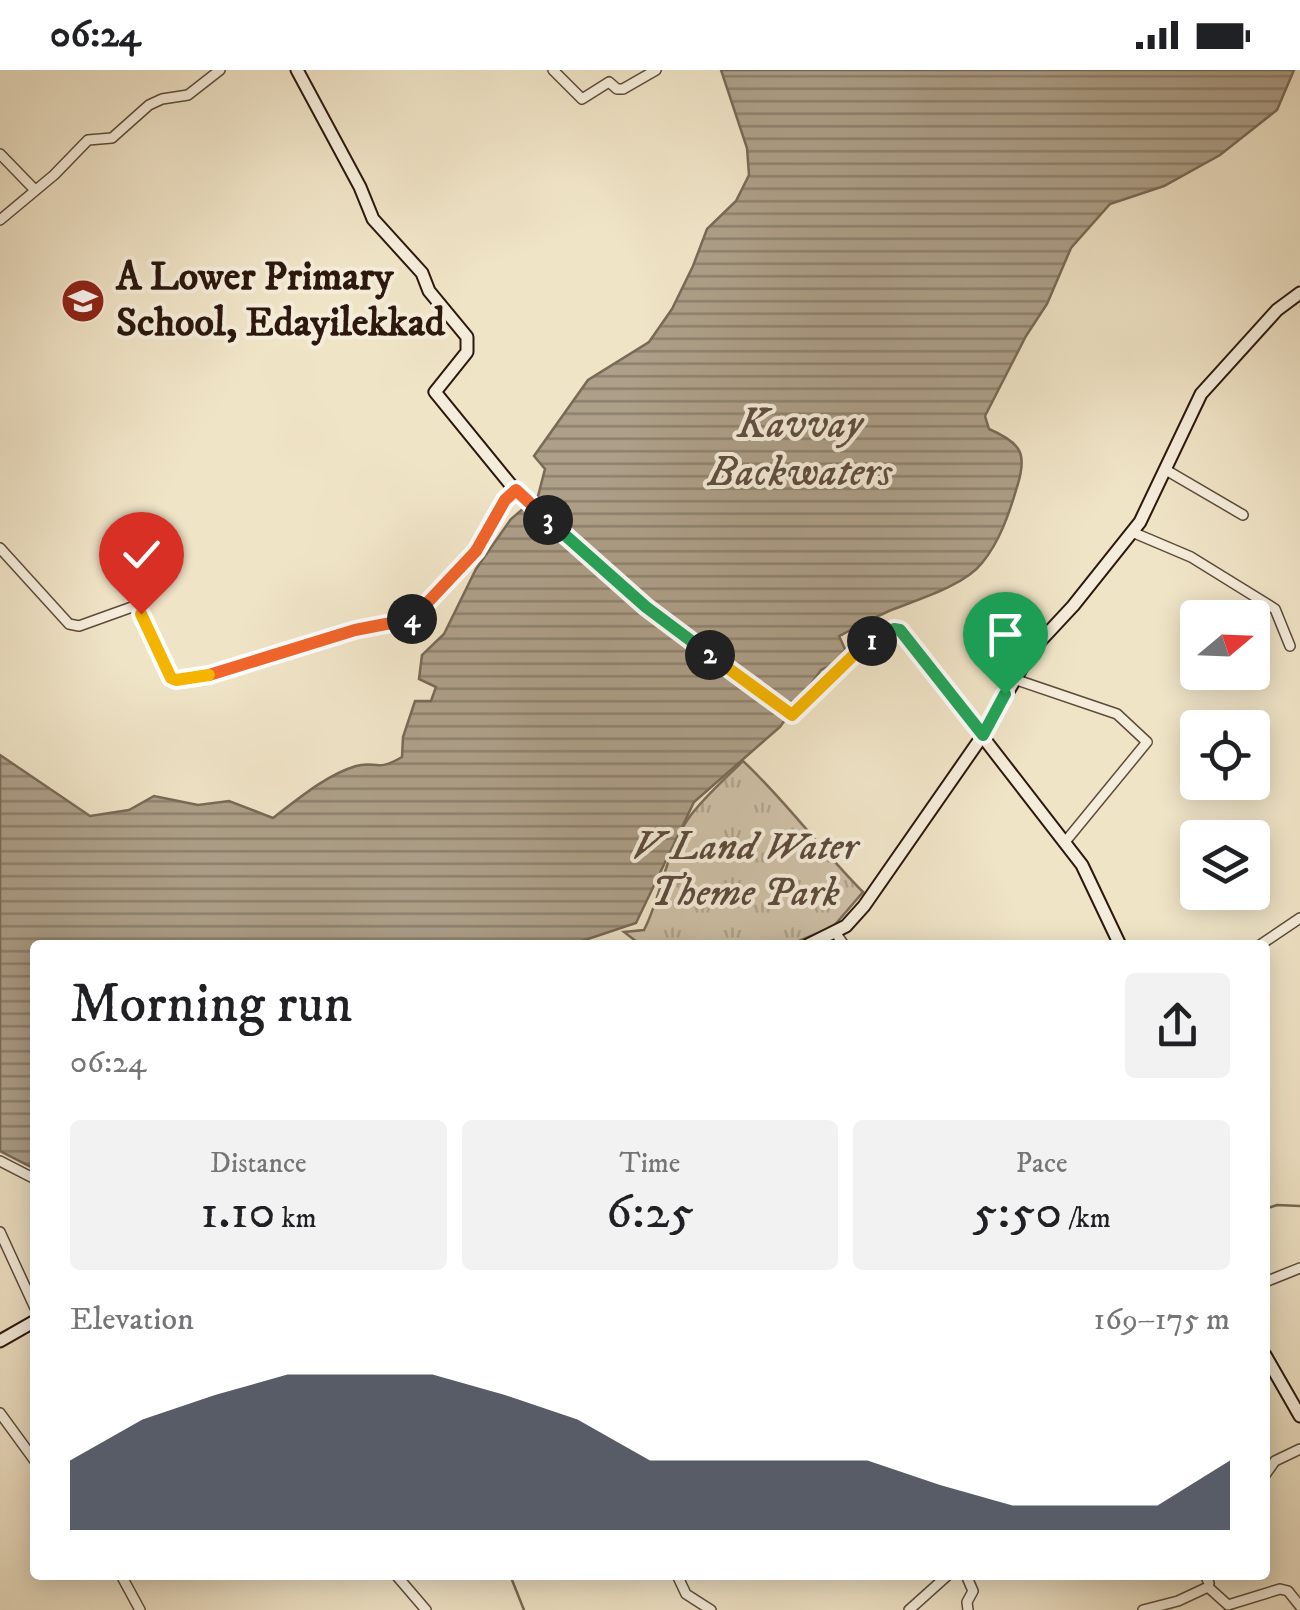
<!DOCTYPE html>
<meta charset="utf-8">
<style>
:root{--surface:#fff;--page:#f2f2f2;--text:#202124;--muted:#757577;--accent:#111827}
body{margin:0;font-family:"IM FELL DW Pica",serif;background:var(--page);color:var(--text);height:100vh;display:flex;flex-direction:column;font-size:38px;white-space:nowrap}
*{box-sizing:border-box;margin:0}
p{font-size:32px;color:var(--muted)}
.icon{flex:none;width:55px;height:55px;fill:none;stroke:currentColor;stroke-width:2;stroke-linecap:round;stroke-linejoin:round}
.map{position:relative;flex:1;overflow:hidden}
.panel{position:absolute;left:30px;top:870px;width:1240px;height:640px;display:flex;flex-direction:column;background:var(--surface);border-radius:10px;box-shadow:0 5px 25px #0003}
.panel>*{flex:none}
.needle{width:65px;rotate:71deg}
.controls{position:absolute;left:1180px;top:530px;display:grid;gap:20px}
.controls a{display:grid;place-items:center;width:90px;height:90px;border-radius:10px;background:var(--surface);box-shadow:0 5px 25px #0003;font-size:50px}
.pin{position:absolute;display:grid;place-items:center;width:85px;height:85px;color:#fff;margin:-102px -42px;border-radius:50% 50% 50% 0;rotate:-45deg;box-shadow:0 0 10px #0007}
.pin .icon{rotate:45deg}
.km{position:absolute;width:50px;height:50px;margin:-25px;border-radius:50%;background:#222;color:#fff;font-size:28px;line-height:50px;text-align:center}
.round{display:grid;place-items:center;flex:none;width:105px;height:105px;border-radius:10px;background:var(--page)}
.summary{display:flex;align-items:center;justify-content:space-between;height:170px;padding:0 40px}
h1{font-size:55px;font-weight:600;line-height:75px}
.metrics{display:grid;grid-template-columns:repeat(3,1fr);gap:15px;height:170px;padding:10px 40px}
.metrics div{display:grid;align-content:center;border-radius:10px;background:var(--page);text-align:center}
.metrics b{font-size:50px;font-weight:600}
.metrics small{font-size:28px;font-weight:400}
.metrics p{font-size:28px}
.chart{height:280px;padding:20px 40px}
.chart p{display:flex;justify-content:space-between}
.chart svg{width:100%;height:180px;margin-top:10px;fill:var(--accent);opacity:.7}
.status{display:flex;justify-content:space-between;align-items:center;height:70px;padding:0 50px;background:var(--surface);direction:ltr}
.status svg{height:28px;fill:currentColor}
.map>svg:first-child{display:block}
.park{fill:url(#park-tufts);stroke:#7e6c5b;stroke-width:2.5}
.water{fill:url(#water-rules);stroke:#796957;stroke-width:2.5}
.lines{fill:none;stroke-linecap:round;stroke-linejoin:round}
.stream{stroke:#796957;stroke-width:2.5}
.street-casing{stroke:#5d4b3c;stroke-width:12}
.secondary-casing{stroke:#2c180e;stroke-width:15}
.street{stroke:#f5eddb;stroke-width:9}
.secondary{stroke:#f5eddb;stroke-width:11}
.split-1-casing{stroke:#fff;stroke-width:20}
.split-2-casing{stroke:#fff;stroke-width:20}
.split-3-casing{stroke:#fff;stroke-width:20}
.split-4-casing{stroke:#fff;stroke-width:20}
.split-5-casing{stroke:#fff;stroke-width:20}
.split-6-casing{stroke:#fff;stroke-width:20}
.split-1{stroke:#22a559;stroke-width:12}
.split-2{stroke:#f5b400;stroke-width:12}
.split-3{stroke:#22a559;stroke-width:12}
.split-4{stroke:#f0652b;stroke-width:12}
.split-5{stroke:#f0652b;stroke-width:12}
.split-6{stroke:#f5b400;stroke-width:12}
.labels{text-anchor:middle;dominant-baseline:central;stroke-width:8;stroke-linejoin:round;paint-order:stroke}
.poi-label{font-size:40px;font-weight:bold;fill:#2c180e;stroke:#f5eddb;text-anchor:start}
.park-label{font-size:40px;font-style:italic;fill:#5d4b3c;stroke:#f5eddb}
.water-label{font-size:42px;font-style:italic;fill:#604e3f;stroke:#f5eddb}
</style>
<div class="status"><b>06:24</b><svg viewBox="0 0 49 12"><path d="M0 12V9h3v3zM5 12V6h3v6zM10 12V3h3v9zM15 12V0h3v12zM26 1h20v11H26zM47 4h2v5h-2z"/></svg></div>
<div class="map">
<svg width="1300" height="1540" viewBox="0 0 1300 1540">
<defs>
<pattern id="park-tufts" width="24" height="20" patternUnits="userSpaceOnUse" patternTransform="scale(2.5)"><rect width="24" height="20" fill="#cfc1a8"/><path d="M3 7l-1-3M5 7V3M7 7l1-3M15 17l-1-3M17 17v-4M19 17l1-3" fill="none" stroke="#b2a58f"/></pattern>
<pattern id="water-rules" width="6" height="5" patternUnits="userSpaceOnUse" patternTransform="scale(2.5)"><rect width="6" height="5" fill="#ad9f88"/><path d="M0 2.5h6" fill="none" stroke="#8d816e"/></pattern>
</defs>
<rect width="100%" height="100%" fill="#f0e4c7"/>
<filter id="stains"><feTurbulence type="fractalNoise" baseFrequency=".002" numOctaves="4"/><feColorMatrix values="0 0 0 0 .2 0 0 0 0 .09 0 0 0 0 .02 0 0 0 .5 -.17"/></filter>
<radialGradient id="worn" r=".72"><stop offset=".6" stop-color="#630" stop-opacity="0"/><stop offset="1" stop-color="#630" stop-opacity=".3"/></radialGradient>
<path class="park" d="M743 691C786 731 821 780 863 822L833 857 789 875H641L624 862 644 860C662 825 666 781 688 749 703 728 725 709 743 691Z"/>
<path class="water" d="M721 0H1294L1277 40 1220 85 1164 116 1110 134 1071 178 1047 234 1026 266 985 346 989 359C1021 373 1028 383 1017 417 1009 444 1000 471 982 493 965 515 920 529 894 539 876 546 857 557 839 566L845 579 838 592 821 600 780 657 694 732 636 853 582 871 550 875H35V1099L0 1081V685L90 746 129 740 154 726 198 735 229 731 273 748C298 729 326 705 356 696 376 690 375 703 402 687L403 667 415 631H431L436 617 419 609 422 585 444 564 476 499 511 449 538 426 545 399 534 386 588 310 649 272 672 239 693 196 707 159 736 131 749 105 747 78Z"/>
<g class="lines">
<g class="stream">
<path d="M1265 1139 1277 1135 1300 1136"/>
<path d="M510 1505 524 1540"/>
</g>
<defs>
<g id="street">
<path d="M553 0 582 29 609 12 617 19H623L656 0"/>
<path d="M0 84 35 120"/>
<path d="M0 150 54 105 88 70 112 68 149 35 162 29 188 25 220 0"/>
<path d="M1166 400 1243 445"/>
<path d="M1132 462 1191 487 1275 539 1290 576"/>
<path d="M0 478 69 554 79 556 132 537 136 539 163 592 176 610 226 601 355 561 415 548 475 481 505 430 515 420"/>
<path d="M1014 609 1117 644 1147 672 1065 772"/>
<path d="M835 862 844 875"/>
<path d="M1260 875 1300 848"/>
<path d="M0 1091 35 1109"/>
<path d="M0 1162 35 1238"/>
<path d="M1265 1212 1300 1198"/>
<path d="M0 1343 35 1391"/>
<path d="M1265 1405 1275 1391 1300 1379"/>
<path d="M121 1505 140 1540"/>
<path d="M396 1505 426 1540"/>
<path d="M677 1505 686 1524 711 1540"/>
<path d="M966 1505 973 1521 967 1532 968 1540"/>
<path d="M1208 1517 1228 1535 1280 1519 1288 1521 1300 1536"/>
<path d="M909 1540 948 1505"/>
<path d="M1143 1540 1178 1531 1208 1517 1209 1513 1205 1505"/>
</g>
<g id="secondary">
<path d="M297 0 360 117 373 149 422 203 429 221 467 267V282L435 322 515 420 610 505 661 550 792 645 863 576 894 559 900 560 1082 795 1120 875"/>
<path d="M808 875 846 856 864 836 983 665 1032 580 1073 536 1140 452 1201 324 1277 240 1300 223"/>
<path d="M0 1271 35 1251"/>
<path d="M1265 1285 1300 1346"/>
</g>
</defs>
<use href="#street" class="street-casing"/>
<use href="#secondary" class="secondary-casing"/>
<use href="#street" class="street"/>
<use href="#secondary" class="secondary"/>
</g>
<g class="lines">
<defs>
<path id="split-1" d="M872 571 894 559 900 560 983 665 1005 624"/>
<path id="split-2" d="M710 585 792 645 863 576 872 571"/>
<path id="split-3" d="M548 450 646 537 710 585"/>
<path id="split-4" d="M412 549 476 481 505 430 516 420 548 450"/>
<path id="split-5" d="M209 605 355 560 412 549"/>
<path id="split-6" d="M141 544 171 608 176 610 209 605"/>
</defs>
<use href="#split-1" class="split-1-casing"/>
<use href="#split-2" class="split-2-casing"/>
<use href="#split-3" class="split-3-casing"/>
<use href="#split-4" class="split-4-casing"/>
<use href="#split-5" class="split-5-casing"/>
<use href="#split-6" class="split-6-casing"/>
<use href="#split-1" class="split-1"/>
<use href="#split-2" class="split-2"/>
<use href="#split-3" class="split-3"/>
<use href="#split-4" class="split-4"/>
<use href="#split-5" class="split-5"/>
<use href="#split-6" class="split-6"/>
</g>
<defs>
<symbol id="school-disc" viewBox="-11 -11 22 22"><circle r="9.5" fill="#8f2418" stroke="#f5eddb"/><path d="M0-5L7-2L0 1L-7-2ZM-4 1L0 2.5L4 1V4Q0 6-4 4Z" fill="#fff"/></symbol>
</defs>
<g fill-rule="evenodd">
<use href="#school-disc" x="58" y="206" width="50" height="50"/>
</g>
<g class="labels">
<g class="poi-label">
<text x="116" y="208">A Lower Primary<tspan x="116" dy="46">School, Edayilekkad</tspan></text>
</g>
<g class="park-label">
<text x="745" y="778">V Land Water<tspan x="745" dy="46">Theme Park</tspan></text>
</g>
<g class="water-label">
<text x="800" y="355">Kavvay<tspan x="800" dy="48">Backwaters</tspan></text>
</g>
</g>
<rect width="100%" height="100%" filter="url(#stains)"/>
<rect width="100%" height="100%" fill="url(#worn)"/>
</svg>
<div class="controls">
<a><svg class="needle" viewBox="-14 -14 28 28"><path d="M0-13l5 13h-10z" fill="#e53935"/><path d="M0 13l5-13h-10z" fill="#757577"/></svg></a>
<a><svg class="icon" aria-label="locate" viewBox="0 0 24 24"><circle cx="12" cy="12" r="6"/><path d="M12 2v4M12 18v4M2 12h4M18 12h4"/></svg></a>
<a><svg class="icon" aria-label="layers" viewBox="0 0 24 24"><path d="M12 4l9 5-9 5-9-5zM3 14l9 5 9-5"/></svg></a>
</div>
<div class="pin" style="left:1005px;top:624px;background:#1e9e55"><svg class="icon" aria-label="arrive" viewBox="0 0 24 24"><path d="M6 21V4h12l-3 4 3 4H6"/></svg></div>
<div class="pin" style="left:141px;top:544px;background:#d93025"><svg class="icon" aria-label="check" viewBox="0 0 24 24"><path d="M5 12l5 5 9-10"/></svg></div>
<b class="km" style="left:872px;top:571px">1</b>
<b class="km" style="left:710px;top:585px">2</b>
<b class="km" style="left:548px;top:450px">3</b>
<b class="km" style="left:412px;top:549px">4</b>
<section class="panel">
<div class="summary"><div><h1>Morning run</h1><p>06:24</p></div><a class="round"><svg class="icon" aria-label="share" viewBox="0 0 24 24"><path d="M12 15V3M7 8l5-5 5 5M5 13v7h14v-7"/></svg></a></div>
<div class="metrics">
<div><p>Distance</p><b>1.10<small> km</small></b></div>
<div><p>Time</p><b>6:25</b></div>
<div><p>Pace</p><b>5:50<small> /km</small></b></div>
</div>
<div class="chart"><p><span>Elevation</span>169–175 m</p>
<svg viewBox="0 0 160 44" preserveAspectRatio="none"><path d="M0 44V27L10 17L20 11L30 6L40 6L50 6L60 11L70 17L80 27L90 27L100 27L110 27L120 33L130 38L140 38L150 38L160 27V44z"/></svg>
</div>
</section>
</div>
